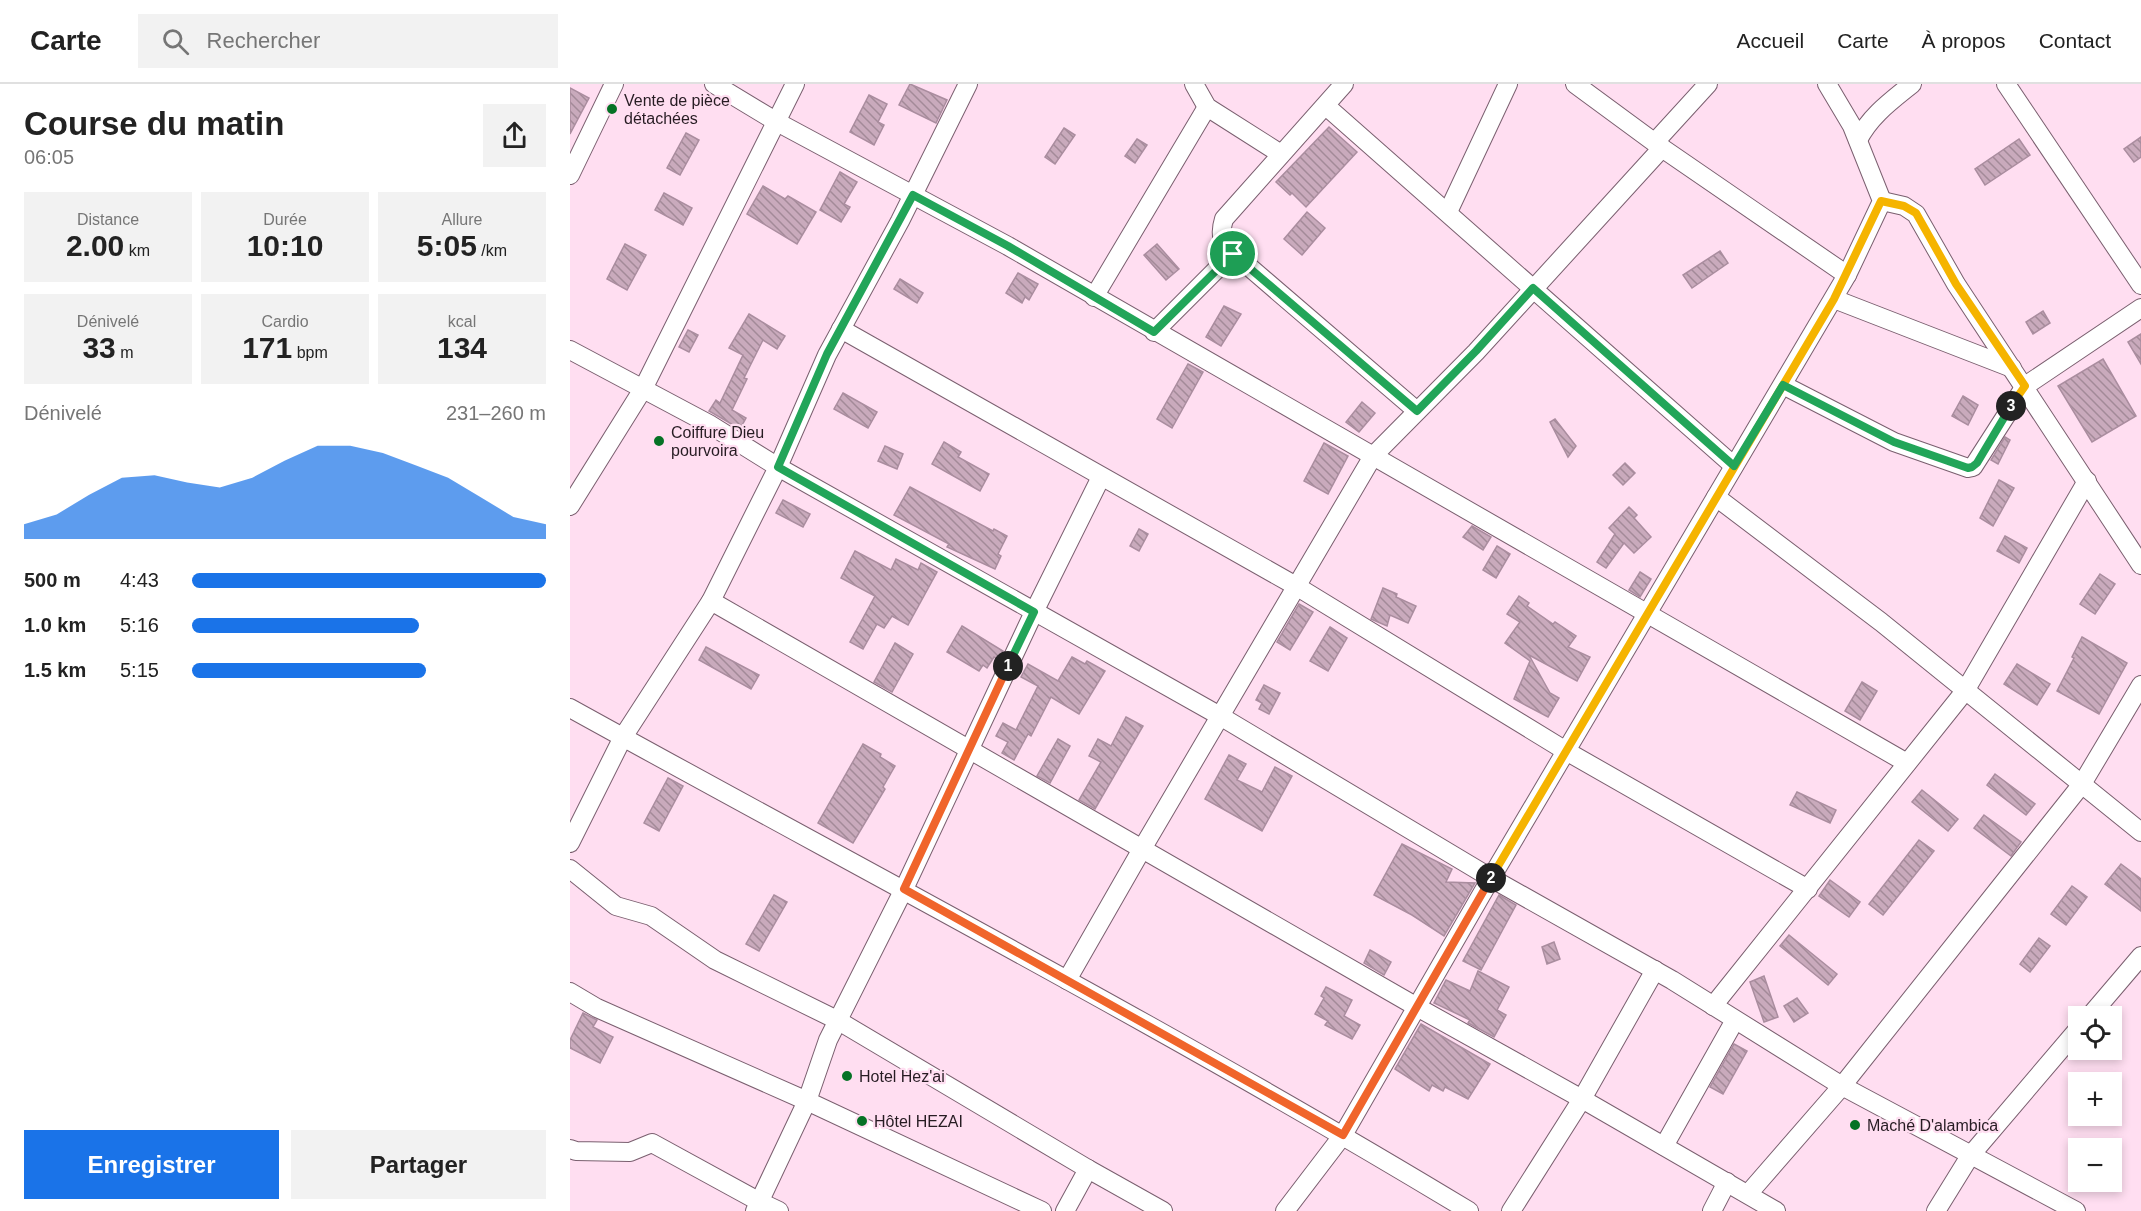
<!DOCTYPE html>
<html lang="fr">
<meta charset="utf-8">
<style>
:root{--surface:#fff;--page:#f2f2f2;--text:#222;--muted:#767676;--line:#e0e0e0;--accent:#1a73e8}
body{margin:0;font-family:Arial,sans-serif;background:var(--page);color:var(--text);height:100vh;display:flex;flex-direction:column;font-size:22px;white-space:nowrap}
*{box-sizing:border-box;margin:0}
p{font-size:20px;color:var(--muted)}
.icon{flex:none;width:33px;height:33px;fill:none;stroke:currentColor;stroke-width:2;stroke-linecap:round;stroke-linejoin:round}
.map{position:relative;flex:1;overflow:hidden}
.details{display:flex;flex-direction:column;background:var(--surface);width:570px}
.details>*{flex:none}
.buttons{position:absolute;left:1498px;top:922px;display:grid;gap:12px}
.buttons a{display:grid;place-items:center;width:54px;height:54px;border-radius:0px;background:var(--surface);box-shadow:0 3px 9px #0003;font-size:30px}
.pin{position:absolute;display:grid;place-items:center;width:51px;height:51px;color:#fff;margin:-26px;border:3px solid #fff;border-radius:50%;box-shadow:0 2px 6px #0007}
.km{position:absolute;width:30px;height:30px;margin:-15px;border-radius:50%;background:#222;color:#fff;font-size:16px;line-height:30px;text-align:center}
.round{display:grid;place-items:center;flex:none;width:63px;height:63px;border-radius:0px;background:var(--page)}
.headline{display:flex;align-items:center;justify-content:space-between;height:102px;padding:0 24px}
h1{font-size:33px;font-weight:600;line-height:45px}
.metrics{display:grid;grid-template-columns:repeat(3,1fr);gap:9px;height:102px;padding:6px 24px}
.metrics div{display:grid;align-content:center;border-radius:0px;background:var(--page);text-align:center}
.metrics b{font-size:30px;font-weight:600}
.metrics small{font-size:16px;font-weight:400}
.metrics p{font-size:16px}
.chart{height:168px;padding:12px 24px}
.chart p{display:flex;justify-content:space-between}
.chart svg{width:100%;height:108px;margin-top:6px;fill:var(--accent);opacity:.7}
.action{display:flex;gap:12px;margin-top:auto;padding:12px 24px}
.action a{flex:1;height:69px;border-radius:0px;background:var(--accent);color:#fff;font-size:24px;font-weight:600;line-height:69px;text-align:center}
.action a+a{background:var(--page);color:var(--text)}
ul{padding:0 24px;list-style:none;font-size:20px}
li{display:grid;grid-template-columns:96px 72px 1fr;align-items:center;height:45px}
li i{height:15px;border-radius:8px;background:var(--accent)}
header{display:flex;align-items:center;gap:36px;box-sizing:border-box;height:84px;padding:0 30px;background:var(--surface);border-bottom:2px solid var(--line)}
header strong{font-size:28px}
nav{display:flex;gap:33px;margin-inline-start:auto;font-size:21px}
.search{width:420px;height:54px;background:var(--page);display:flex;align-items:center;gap:15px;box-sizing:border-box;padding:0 21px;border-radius:0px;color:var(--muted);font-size:22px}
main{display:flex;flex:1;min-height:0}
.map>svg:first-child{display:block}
.building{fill:url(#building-back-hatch);stroke:#aa8d9f;stroke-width:1.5}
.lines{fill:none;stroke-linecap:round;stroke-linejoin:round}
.minor-casing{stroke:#7a5f6f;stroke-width:20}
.minor{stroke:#fff;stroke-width:18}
.split-1-casing{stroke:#fff;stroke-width:12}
.split-2-casing{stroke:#fff;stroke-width:12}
.split-3-casing{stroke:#fff;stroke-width:12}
.split-4-casing{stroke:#fff;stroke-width:12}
.split-1{stroke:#22a559;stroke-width:8}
.split-2{stroke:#f0652b;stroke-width:8}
.split-3{stroke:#f5b400;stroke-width:8}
.split-4{stroke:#22a559;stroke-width:8}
.poi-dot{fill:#057225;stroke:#ffdef1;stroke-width:2}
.labels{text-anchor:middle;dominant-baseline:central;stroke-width:4.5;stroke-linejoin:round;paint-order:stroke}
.poi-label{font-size:16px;fill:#271c23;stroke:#ffdef1;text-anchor:start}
</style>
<header>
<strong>Carte</strong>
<div class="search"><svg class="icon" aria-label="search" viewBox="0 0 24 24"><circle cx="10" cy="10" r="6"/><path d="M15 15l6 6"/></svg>Rechercher</div>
<nav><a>Accueil</a><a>Carte</a><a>À propos</a><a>Contact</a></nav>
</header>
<main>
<section class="details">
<div class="headline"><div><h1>Course du matin</h1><p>06:05</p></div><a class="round"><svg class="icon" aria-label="share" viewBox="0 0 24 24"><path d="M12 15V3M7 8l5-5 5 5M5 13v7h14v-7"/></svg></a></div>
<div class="metrics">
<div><p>Distance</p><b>2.00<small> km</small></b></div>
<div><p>Durée</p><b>10:10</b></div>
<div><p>Allure</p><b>5:05<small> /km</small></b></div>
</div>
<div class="metrics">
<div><p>Dénivelé</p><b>33<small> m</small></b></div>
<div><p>Cardio</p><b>171<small> bpm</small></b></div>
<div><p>kcal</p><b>134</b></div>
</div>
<div class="chart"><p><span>Dénivelé</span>231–260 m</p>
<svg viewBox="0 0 160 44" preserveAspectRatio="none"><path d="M0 44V38L10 34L20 26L30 19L40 18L50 21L60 23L70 19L80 12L90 6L100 6L110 9L120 14L130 19L140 27L150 35L160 38V44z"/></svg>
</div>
<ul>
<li><b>500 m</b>4:43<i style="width:100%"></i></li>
<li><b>1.0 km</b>5:16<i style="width:64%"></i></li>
<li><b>1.5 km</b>5:15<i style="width:66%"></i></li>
</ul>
<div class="action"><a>Enregistrer</a><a>Partager</a></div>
</section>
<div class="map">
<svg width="1571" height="1127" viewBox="0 0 1571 1127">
<defs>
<pattern id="building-back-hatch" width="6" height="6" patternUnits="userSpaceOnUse" patternTransform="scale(1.5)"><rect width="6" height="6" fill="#c9aabc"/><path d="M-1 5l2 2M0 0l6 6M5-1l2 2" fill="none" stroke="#a38a98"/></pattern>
</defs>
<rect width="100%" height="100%" fill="#ffdef1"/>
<g class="building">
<path d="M340 0 377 16 366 39 329 21Z"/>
<path d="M0 4 19 14 0 50Z"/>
<path d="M299 11 317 20 308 38 314 41 304 61 280 48Z"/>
<path d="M759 43 787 68 736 123 722 109 720 111 706 98Z"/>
<path d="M494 44 505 51 485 80 475 73Z"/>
<path d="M116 49 129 56 110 91 97 84Z"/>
<path d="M1571 53V73L1564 78 1554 65Z"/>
<path d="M567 55 577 61 565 79 555 72Z"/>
<path d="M1449 55 1460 71 1415 101 1405 85Z"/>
<path d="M270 88 287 98 274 120 280 123 271 138 250 126Z"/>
<path d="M193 102 215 115 218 112 246 128 227 160 177 130Z"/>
<path d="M94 109 122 124 113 141 85 126Z"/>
<path d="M737 128 755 144 732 171 714 155Z"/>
<path d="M55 160 76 171 57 206 37 195Z"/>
<path d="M587 160 609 185 596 196 574 171Z"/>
<path d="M1150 167 1158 179 1122 204 1113 191Z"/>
<path d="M448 189 468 200 459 216 455 213 452 219 436 209Z"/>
<path d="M330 195 353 209 347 219 324 205Z"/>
<path d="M654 222 671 230 651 262 636 253Z"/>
<path d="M1473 227 1480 239 1463 250 1456 238Z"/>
<path d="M179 230 215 252 207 265 193 256 174 294 177 295 162 326 176 334 170 345 139 327 146 316 150 319 173 271 159 264Z"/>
<path d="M118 246 128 251 119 268 109 263Z"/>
<path d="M1571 250V280L1558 258Z"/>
<path d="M1533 275 1566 332 1522 358 1488 302Z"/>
<path d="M618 280 633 288 602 344 587 335Z"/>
<path d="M273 309 307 328 298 344 264 325Z"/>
<path d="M1393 312 1408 321 1398 341 1382 332Z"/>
<path d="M792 318 805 329 789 348 776 338Z"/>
<path d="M985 335 1006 362 998 373 980 338Z"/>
<path d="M1435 353 1440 356 1428 380 1421 376Z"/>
<path d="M374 358 391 368 388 373 419 390 410 407 362 380Z"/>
<path d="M754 359 778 372 758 410 734 397Z"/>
<path d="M315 362 333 370 327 385 308 377Z"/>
<path d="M1055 379 1065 389 1053 401 1043 391Z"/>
<path d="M1429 396 1444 404 1423 442 1410 434Z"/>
<path d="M340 403 423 447 424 445 437 452 428 470 431 472 425 485 377 463 379 460 324 431Z"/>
<path d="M213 416 240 430 233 443 206 429Z"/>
<path d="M1059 423 1067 431 1064 434 1081 453 1064 469 1054 459 1036 484 1027 478 1045 450 1039 444Z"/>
<path d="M902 442 921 453 913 466 893 453Z"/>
<path d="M569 445 578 450 569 467 560 462Z"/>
<path d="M1435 452 1457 464 1449 479 1427 467Z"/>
<path d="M927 462 940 470 926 494 913 486Z"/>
<path d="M285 467 321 486 326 475 348 486 351 479 367 488 338 541 322 532 314 544 307 540 293 565 280 558 305 512 271 494Z"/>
<path d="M1070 488 1081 495 1070 513 1059 506Z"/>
<path d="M1530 490 1545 500 1525 530 1510 520Z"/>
<path d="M813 504 827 510 826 513 846 522 838 539 820 531 817 542 801 535Z"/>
<path d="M949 512 959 519 957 522 983 540 985 538 1006 552 998 563 1020 573 1007 597 959 571 980 609 989 614 978 633 944 615 960 577 935 559 950 538 937 530Z"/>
<path d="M729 520 743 528 720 566 707 558Z"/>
<path d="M392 542 433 567 429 576 424 573 417 584 413 581 409 587 377 568Z"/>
<path d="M760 543 777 554 758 587 740 577Z"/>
<path d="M1512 553 1557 579 1529 630 1487 607 1504 574 1502 573Z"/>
<path d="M325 559 343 570 322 608 304 598Z"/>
<path d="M136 563 189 591 181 605 129 576Z"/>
<path d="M502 573 515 580 517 577 535 587 509 630 481 613 461 652 458 650 444 676 432 669 438 658 426 652 433 639 446 646 468 602 451 593 458 580 488 597Z"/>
<path d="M1447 580 1480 600 1467 621 1434 600Z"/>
<path d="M1292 598 1307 607 1290 636 1275 627Z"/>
<path d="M694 601 710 609 699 630 689 625 692 619 686 616Z"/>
<path d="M556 633 573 642 525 725 509 716 531 678 519 672 528 655 541 662Z"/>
<path d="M488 655 500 662 480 699 467 692Z"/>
<path d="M293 660 311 670 310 673 325 682 313 703 315 705 283 759 248 739Z"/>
<path d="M659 671 676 680 667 696 692 708 705 683 722 692 692 747 635 715Z"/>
<path d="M1425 690 1465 720 1456 731 1417 701Z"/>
<path d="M98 694 113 702 89 747 74 739Z"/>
<path d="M1352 706 1388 735 1378 747 1342 718Z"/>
<path d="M1227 708 1266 726 1260 739 1220 721Z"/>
<path d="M1414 731 1451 758 1441 772 1404 744Z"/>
<path d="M1349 756 1364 767 1313 831 1299 820Z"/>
<path d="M832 760 882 785 876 798 905 799 874 852 842 831 804 811Z"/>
<path d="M1551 780 1571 795V827L1535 800Z"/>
<path d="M1260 796 1290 818 1279 833 1249 812Z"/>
<path d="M1502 802 1517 813 1496 841 1481 830Z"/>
<path d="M204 811 217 818 189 867 176 860Z"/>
<path d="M929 811 946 821 911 886 893 877Z"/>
<path d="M1219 851 1267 890 1258 901 1210 862Z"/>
<path d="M1469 854 1480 862 1460 888 1450 880Z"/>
<path d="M984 858 990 875 977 880 972 863Z"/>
<path d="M800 866 821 878 814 891 794 879Z"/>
<path d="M908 887 939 903 927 926 936 931 924 953 898 939 900 936 864 919 876 896 900 907Z"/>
<path d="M1194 892 1208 933 1194 938 1180 898Z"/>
<path d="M756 903 782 916 774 932 790 941 782 955 755 941 758 937 745 930 754 914 751 912Z"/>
<path d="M1227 914 1238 929 1224 938 1214 922Z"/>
<path d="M13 929 27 936 23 943 43 953 30 979 0 964V956Z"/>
<path d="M851 940 920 980 898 1015 875 1003 873 1007 862 1001 859 1007 825 985Z"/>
<path d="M1164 960 1177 967 1153 1010 1140 1003Z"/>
</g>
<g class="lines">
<defs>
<g id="minor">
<path d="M144 0 207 38 438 162 1337 679"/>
<path d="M624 0 637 23 711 70"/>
<path d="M774 0 654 135C649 151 652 158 663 169L847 327"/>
<path d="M1005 0 1092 64 1277 191"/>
<path d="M1436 0 1571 201"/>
<path d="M756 22 1164 382"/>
<path d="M1288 56C1300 32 1321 17 1342 0"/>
<path d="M1085 58 1138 0"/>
<path d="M0 91 44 0"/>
<path d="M1312 117 1334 122 1346 130 1386 200 1571 481"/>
<path d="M878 128 938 0"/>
<path d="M524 213 637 23"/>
<path d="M1264 215 1442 284"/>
<path d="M271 245 726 502 996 667 1238 805"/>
<path d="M584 248 663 169"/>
<path d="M0 266 139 340 208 383 650 632 921 794 1102 896 1272 1002 1506 1127"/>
<path d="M1213 301 1324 358 1398 384 1403 383 1455 302 1571 224"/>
<path d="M1146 413 1311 538 1571 748"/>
<path d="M0 422 73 305 225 0"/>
<path d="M141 517 847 923 1012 1015 1206 1127"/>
<path d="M0 624C300 790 605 949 899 1127"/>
<path d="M0 759 53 653 141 517 208 383 257 271 330 137 398 0"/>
<path d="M0 785 46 822 81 832 145 876 267 936 518 1085 593 1127"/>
<path d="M497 896 572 765 803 372 906 268 1092 64"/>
<path d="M0 908 27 924 237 1017 472 1127"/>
<path d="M1143 922 1395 607 1517 397"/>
<path d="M1519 933 1571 872"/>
<path d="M1094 1062 1165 936"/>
<path d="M0 1065 6 1067 60 1068 82 1059 190 1118 209 1127"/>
<path d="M1178 1110 1272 1002 1512 700 1571 601"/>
<path d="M185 1127 237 1017 258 956 334 805 464 528 531 393"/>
<path d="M495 1127 518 1085"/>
<path d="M715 1127 773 1051 921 794 1277 191 1312 117 1282 42 1257 0"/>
<path d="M941 1127 1012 1015 1085 886"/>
<path d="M1142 1127 1157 1098"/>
<path d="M1366 1127 1400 1072 1509 944"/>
</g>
</defs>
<use href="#minor" class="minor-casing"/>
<use href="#minor" class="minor"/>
</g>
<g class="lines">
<defs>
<path id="split-1" d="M438 582 464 528 208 383 257 270 343 111 438 162 584 248 663 170"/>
<path id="split-2" d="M438 582 334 805 773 1051 921 794"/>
<path id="split-3" d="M921 794 1264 215 1311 117 1334 122 1346 129 1386 200 1455 302 1441 322"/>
<path id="split-4" d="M663 170 847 327 906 267 963 204 1164 382 1213 301 1324 358 1398 384 1402 383 1407 379 1441 322"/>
</defs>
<use href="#split-1" class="split-1-casing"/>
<use href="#split-2" class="split-2-casing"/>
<use href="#split-3" class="split-3-casing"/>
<use href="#split-4" class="split-4-casing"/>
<use href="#split-1" class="split-1"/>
<use href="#split-2" class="split-2"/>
<use href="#split-3" class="split-3"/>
<use href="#split-4" class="split-4"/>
</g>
<g class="poi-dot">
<circle cx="42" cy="25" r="6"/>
<circle cx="89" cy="357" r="6"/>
<circle cx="277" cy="992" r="6"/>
<circle cx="292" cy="1037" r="6"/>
<circle cx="1285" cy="1041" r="6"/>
</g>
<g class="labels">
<g class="poi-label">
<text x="54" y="16">Vente de pièce<tspan x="54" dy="18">détachées</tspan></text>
<text x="101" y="348">Coiffure Dieu<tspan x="101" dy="18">pourvoira</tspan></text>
<text x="289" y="992">Hotel Hez'ai</text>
<text x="304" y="1037">Hôtel HEZAI</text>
<text x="1297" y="1041">Maché D'alambica</text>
</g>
</g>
</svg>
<div class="buttons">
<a><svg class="icon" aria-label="locate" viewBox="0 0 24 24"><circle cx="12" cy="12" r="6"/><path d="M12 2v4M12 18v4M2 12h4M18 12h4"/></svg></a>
<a>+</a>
<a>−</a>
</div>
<div class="pin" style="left:663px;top:170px;background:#1e9e55"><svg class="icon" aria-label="arrive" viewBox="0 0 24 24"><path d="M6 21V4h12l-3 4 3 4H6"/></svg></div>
<b class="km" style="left:438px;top:582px">1</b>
<b class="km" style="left:921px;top:794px">2</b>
<b class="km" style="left:1441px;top:322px">3</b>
</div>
</main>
